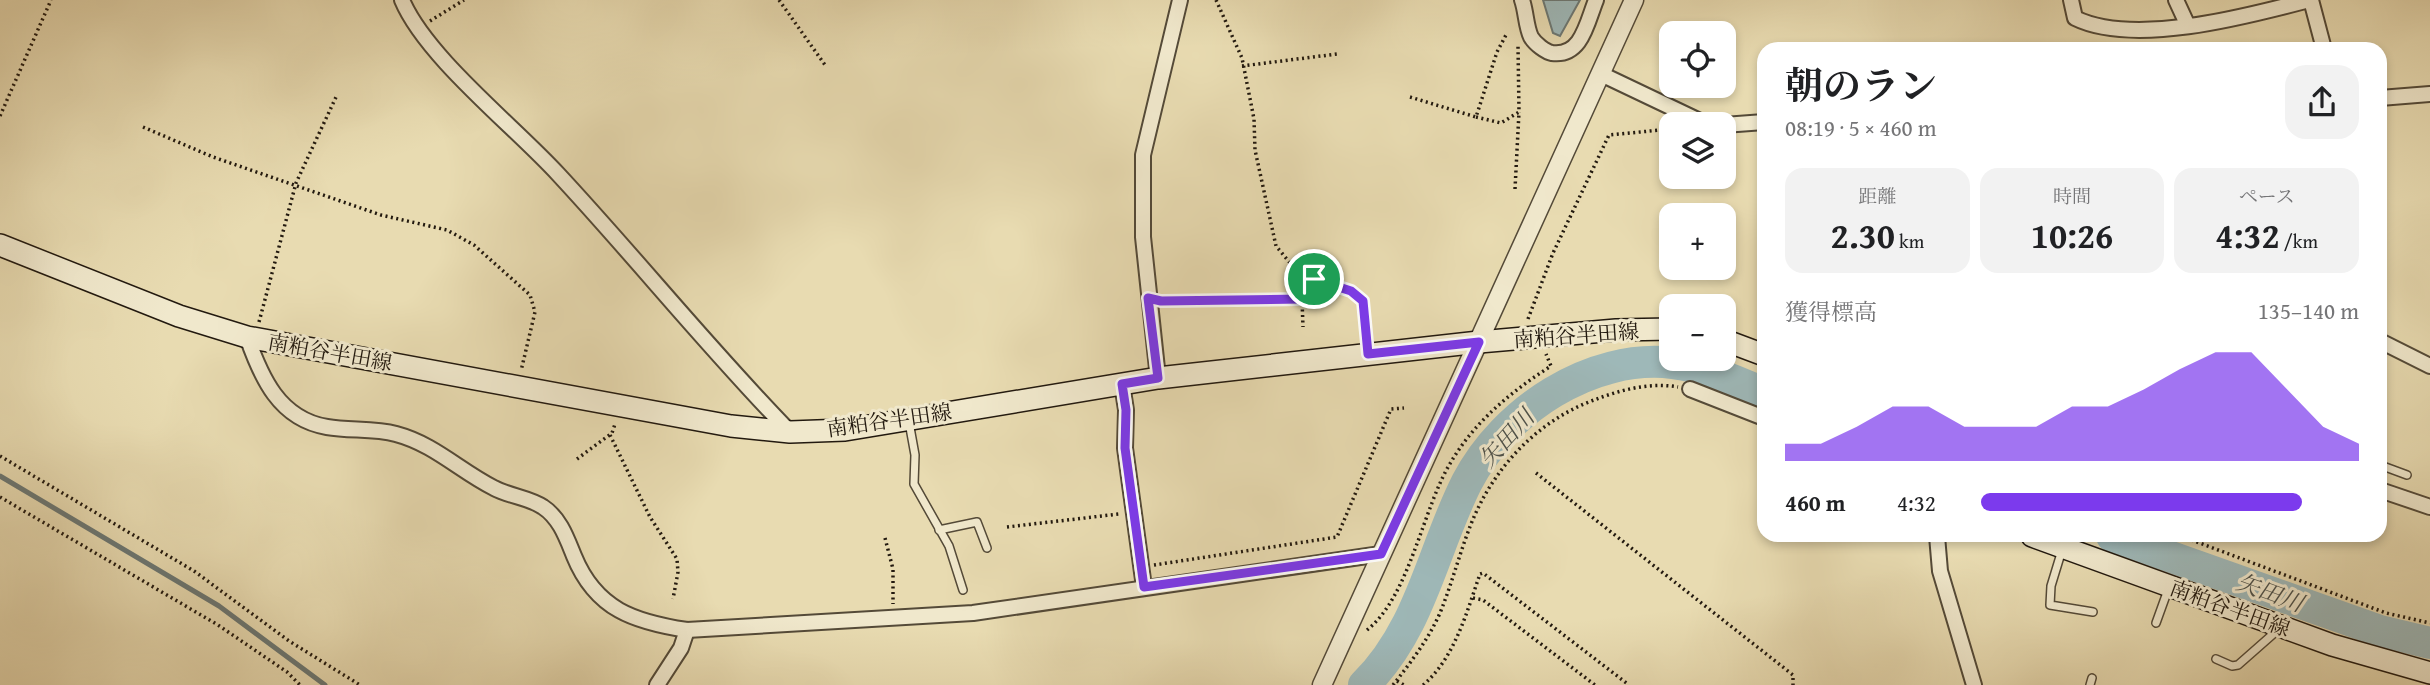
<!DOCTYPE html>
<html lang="ja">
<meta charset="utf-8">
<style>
:root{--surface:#fff;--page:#f2f2f2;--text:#202124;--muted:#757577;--accent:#7c3aed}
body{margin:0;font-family:"Gentium Book Plus","Noto Serif JP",serif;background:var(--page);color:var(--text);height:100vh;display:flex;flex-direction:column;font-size:26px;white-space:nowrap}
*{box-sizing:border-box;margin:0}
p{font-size:23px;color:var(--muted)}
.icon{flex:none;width:38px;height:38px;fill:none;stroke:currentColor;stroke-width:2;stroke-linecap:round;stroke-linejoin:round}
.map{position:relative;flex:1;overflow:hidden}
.drawer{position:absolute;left:1757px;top:42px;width:630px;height:500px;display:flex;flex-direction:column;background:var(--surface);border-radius:21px;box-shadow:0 4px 10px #0003}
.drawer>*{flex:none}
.controls{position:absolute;left:1659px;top:21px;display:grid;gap:14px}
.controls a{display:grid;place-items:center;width:77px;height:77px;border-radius:14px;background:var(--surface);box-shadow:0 4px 10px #0003;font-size:35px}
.pin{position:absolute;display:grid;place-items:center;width:60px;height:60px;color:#fff;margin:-30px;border:4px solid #fff;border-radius:50%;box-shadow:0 2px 7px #0007}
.round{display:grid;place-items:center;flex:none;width:74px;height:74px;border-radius:21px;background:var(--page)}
.overview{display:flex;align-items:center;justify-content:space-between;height:119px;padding:0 28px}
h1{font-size:38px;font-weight:700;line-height:52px}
.metrics{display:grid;grid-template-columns:repeat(3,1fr);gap:10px;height:119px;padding:7px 28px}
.metrics div{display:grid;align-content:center;border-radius:18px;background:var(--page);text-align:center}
.metrics b{font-size:35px;font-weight:700}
.metrics small{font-size:19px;font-weight:400}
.metrics p{font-size:19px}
.chart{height:196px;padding:14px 28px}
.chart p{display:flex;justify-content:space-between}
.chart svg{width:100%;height:126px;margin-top:7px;fill:var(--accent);opacity:.7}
ul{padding:0 28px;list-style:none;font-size:23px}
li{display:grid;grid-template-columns:112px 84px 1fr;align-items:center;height:52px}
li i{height:18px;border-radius:9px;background:var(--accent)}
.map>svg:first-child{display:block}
.water{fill:#9eb8b8;stroke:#6c7874;stroke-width:2}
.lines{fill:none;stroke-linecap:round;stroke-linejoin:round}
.stream{stroke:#6c7874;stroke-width:5}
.river{stroke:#9eb8b8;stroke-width:32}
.service-casing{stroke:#544a38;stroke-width:10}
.minor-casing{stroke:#544a38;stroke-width:18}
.tertiary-casing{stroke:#544a38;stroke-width:21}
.secondary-casing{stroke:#22190f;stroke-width:24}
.path{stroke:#22190f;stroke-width:3.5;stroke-dasharray:2 3.5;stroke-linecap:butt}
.service{stroke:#f0e8cc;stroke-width:7}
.minor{stroke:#f0e8cc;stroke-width:14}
.tertiary{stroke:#f0e8cc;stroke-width:18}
.secondary{stroke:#f0e8cc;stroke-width:21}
.route-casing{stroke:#fff;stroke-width:14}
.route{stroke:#7c3aed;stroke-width:9}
.labels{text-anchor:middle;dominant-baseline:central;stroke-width:6;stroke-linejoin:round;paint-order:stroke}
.street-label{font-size:21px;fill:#22190f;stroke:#f0e8cc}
.water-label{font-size:23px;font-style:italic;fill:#4d514a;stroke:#f0e8cc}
</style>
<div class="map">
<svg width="2430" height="685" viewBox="0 0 2430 685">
<rect width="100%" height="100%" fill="#e8dbb1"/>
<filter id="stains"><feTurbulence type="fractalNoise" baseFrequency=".00286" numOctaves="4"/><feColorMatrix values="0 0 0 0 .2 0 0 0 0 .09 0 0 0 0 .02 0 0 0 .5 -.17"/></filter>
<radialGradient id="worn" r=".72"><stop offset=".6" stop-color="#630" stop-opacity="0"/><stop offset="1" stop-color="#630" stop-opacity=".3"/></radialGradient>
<path class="water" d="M1543 0H1580L1560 36 1553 33Z"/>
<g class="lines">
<path class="stream" d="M0 476 219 606 325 685"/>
<g class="river">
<path d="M2112 536 2380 631 2430 643"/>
<path d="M1364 685C1421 629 1432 551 1467 482 1504 411 1591 353 1673 363 1705 367 1734 381 1764 393"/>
</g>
<defs>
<g id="service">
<path d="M909 422 915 455 914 484 949 546 963 590"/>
<path d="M2380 465 2407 475"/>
<path d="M939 530 977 522 987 548"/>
<path d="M2062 550 2051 586 2050 605 2093 612"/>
<path d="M2156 623 2169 587"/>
<path d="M2216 659 2232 666 2238 665 2280 628"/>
<path d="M2090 685 2092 678"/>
</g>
<g id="minor">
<path d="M402 0C426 57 514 126 558 174 637 259 709 349 790 432"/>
<path d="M1522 0C1526 11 1526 27 1531 37 1535 44 1546 52 1552 53 1582 57 1587 22 1596 0"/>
<path d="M2071 0 2075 18C2134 47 2248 16 2309 0"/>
<path d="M2176 0 2188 26"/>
<path d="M2311 0 2324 49"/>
<path d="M1601 74 1706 124"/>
<path d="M2380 98 2430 94"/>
<path d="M1724 125 1764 122"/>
<path d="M247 337C261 377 279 419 327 427 349 431 374 428 396 434 434 444 460 471 494 488 509 496 530 498 543 507 560 518 567 539 574 556 596 610 635 622 687 630L973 613 1381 554"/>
<path d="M2380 341 2430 366"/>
<path d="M1158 378 1143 237V155L1180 0"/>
<path d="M1122 384 1126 410 1125 448 1144 587"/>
<path d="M1690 389 1764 418"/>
<path d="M2380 490 2430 507"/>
<path d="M1937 536 1940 571 1974 685"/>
<path d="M657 685 681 648 687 630"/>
</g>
<path id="tertiary" d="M1322 685 1634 0"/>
<g id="secondary">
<path d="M0 245 179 316 247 337 731 426 790 432 845 430 1158 378 1479 342 1616 330 1671 329"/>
<path d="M1724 340 1764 355"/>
<path d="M2032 536 2332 645 2430 673"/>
</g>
</defs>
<use href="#service" class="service-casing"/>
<use href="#minor" class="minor-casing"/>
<use href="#tertiary" class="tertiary-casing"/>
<use href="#secondary" class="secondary-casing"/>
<g class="path">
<path d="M779 0 825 65"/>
<path d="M1216 0 1242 58 1254 119 1255 150 1276 246 1290 263 1313 279 1356 294 1363 301 1367 337"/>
<path d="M430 21 464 0"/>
<path d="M1242 66 1337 54"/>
<path d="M1410 97 1476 117 1497 52 1507 33"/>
<path d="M0 116 51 0"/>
<path d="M1476 117 1501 123 1519 112 1518 46"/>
<path d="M143 127 213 157 381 215 447 230 474 245 530 295 535 312 521 371"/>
<path d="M1515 189 1519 112"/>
<path d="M1302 299 1313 279"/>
<path d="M1164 301 1302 299 1303 327"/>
<path d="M1528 319 1553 253 1609 135 1671 129"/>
<path d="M259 322 296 183 336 97"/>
<path d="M610 435 650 517 677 559 678 572 673 599"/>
<path d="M0 456 194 571 289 641 360 685"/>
<path d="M577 459 612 433 615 424"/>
<path d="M1536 473 1793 675V685"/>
<path d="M0 497 218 625 287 672 300 685"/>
<path d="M1007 527 1119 514"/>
<path d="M2181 536 2386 613 2430 623"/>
<path d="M885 538 893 569V604"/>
<path d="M1154 565 1337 537 1391 409 1404 408"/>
<path d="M1473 598 1483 600 1595 685"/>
<path d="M1367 630C1410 596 1423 507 1451 462 1475 421 1512 391 1551 366L1546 354"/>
<path d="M1397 681 1404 685"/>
<path d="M1393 685C1411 662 1428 640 1440 613 1451 586 1458 559 1468 532 1489 473 1534 422 1594 400 1620 390 1650 382 1678 387"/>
<path d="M1423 685C1455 658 1467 611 1480 574L1483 573 1629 685"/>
</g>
<use href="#service" class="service"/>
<use href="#minor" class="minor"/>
<use href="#tertiary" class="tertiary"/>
<use href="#secondary" class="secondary"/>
</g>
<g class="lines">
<defs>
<path id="route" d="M1314 279 1351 291 1363 301 1368 354 1479 342 1381 554 1144 587 1125 448 1126 410 1122 384 1158 378 1148 298 1161 301 1302 299Z"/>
</defs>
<use href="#route" class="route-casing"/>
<use href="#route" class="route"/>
</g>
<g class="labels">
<g class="street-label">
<text transform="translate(1576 335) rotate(-4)">南粕谷半田線</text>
<text transform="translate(330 352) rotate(10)">南粕谷半田線</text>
<text transform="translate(889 420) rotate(-8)">南粕谷半田線</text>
<text transform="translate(2230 608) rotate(20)">南粕谷半田線</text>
</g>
<g class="water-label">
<text transform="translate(1506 438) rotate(-48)">矢田川</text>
<text transform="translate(2270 592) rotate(20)">矢田川</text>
</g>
</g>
<rect width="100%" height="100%" filter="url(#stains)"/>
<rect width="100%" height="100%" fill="url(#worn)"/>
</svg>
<div class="controls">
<a><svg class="icon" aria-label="locate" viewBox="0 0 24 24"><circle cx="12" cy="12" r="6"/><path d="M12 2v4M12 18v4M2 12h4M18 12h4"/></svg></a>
<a><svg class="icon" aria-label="layers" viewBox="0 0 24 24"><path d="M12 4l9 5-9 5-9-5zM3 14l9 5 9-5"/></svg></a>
<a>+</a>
<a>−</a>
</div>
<div class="pin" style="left:1314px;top:279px;background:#1e9e55"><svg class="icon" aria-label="arrive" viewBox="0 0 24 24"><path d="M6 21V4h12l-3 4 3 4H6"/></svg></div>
<section class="drawer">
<div class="overview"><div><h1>朝のラン</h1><p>08:19 · 5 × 460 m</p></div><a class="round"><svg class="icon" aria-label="share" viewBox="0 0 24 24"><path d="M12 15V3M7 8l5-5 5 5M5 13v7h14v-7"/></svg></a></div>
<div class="metrics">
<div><p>距離</p><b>2.30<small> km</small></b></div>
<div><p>時間</p><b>10:26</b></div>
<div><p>ペース</p><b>4:32<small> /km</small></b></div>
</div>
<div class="chart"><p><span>獲得標高</span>135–140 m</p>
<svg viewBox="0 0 160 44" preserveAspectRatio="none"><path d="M0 44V38L10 38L20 32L30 25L40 25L50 32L60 32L70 32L80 25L90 25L100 19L110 12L120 6L130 6L140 19L150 32L160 38V44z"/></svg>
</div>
<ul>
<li><b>460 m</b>4:32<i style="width:85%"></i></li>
</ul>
</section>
</div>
